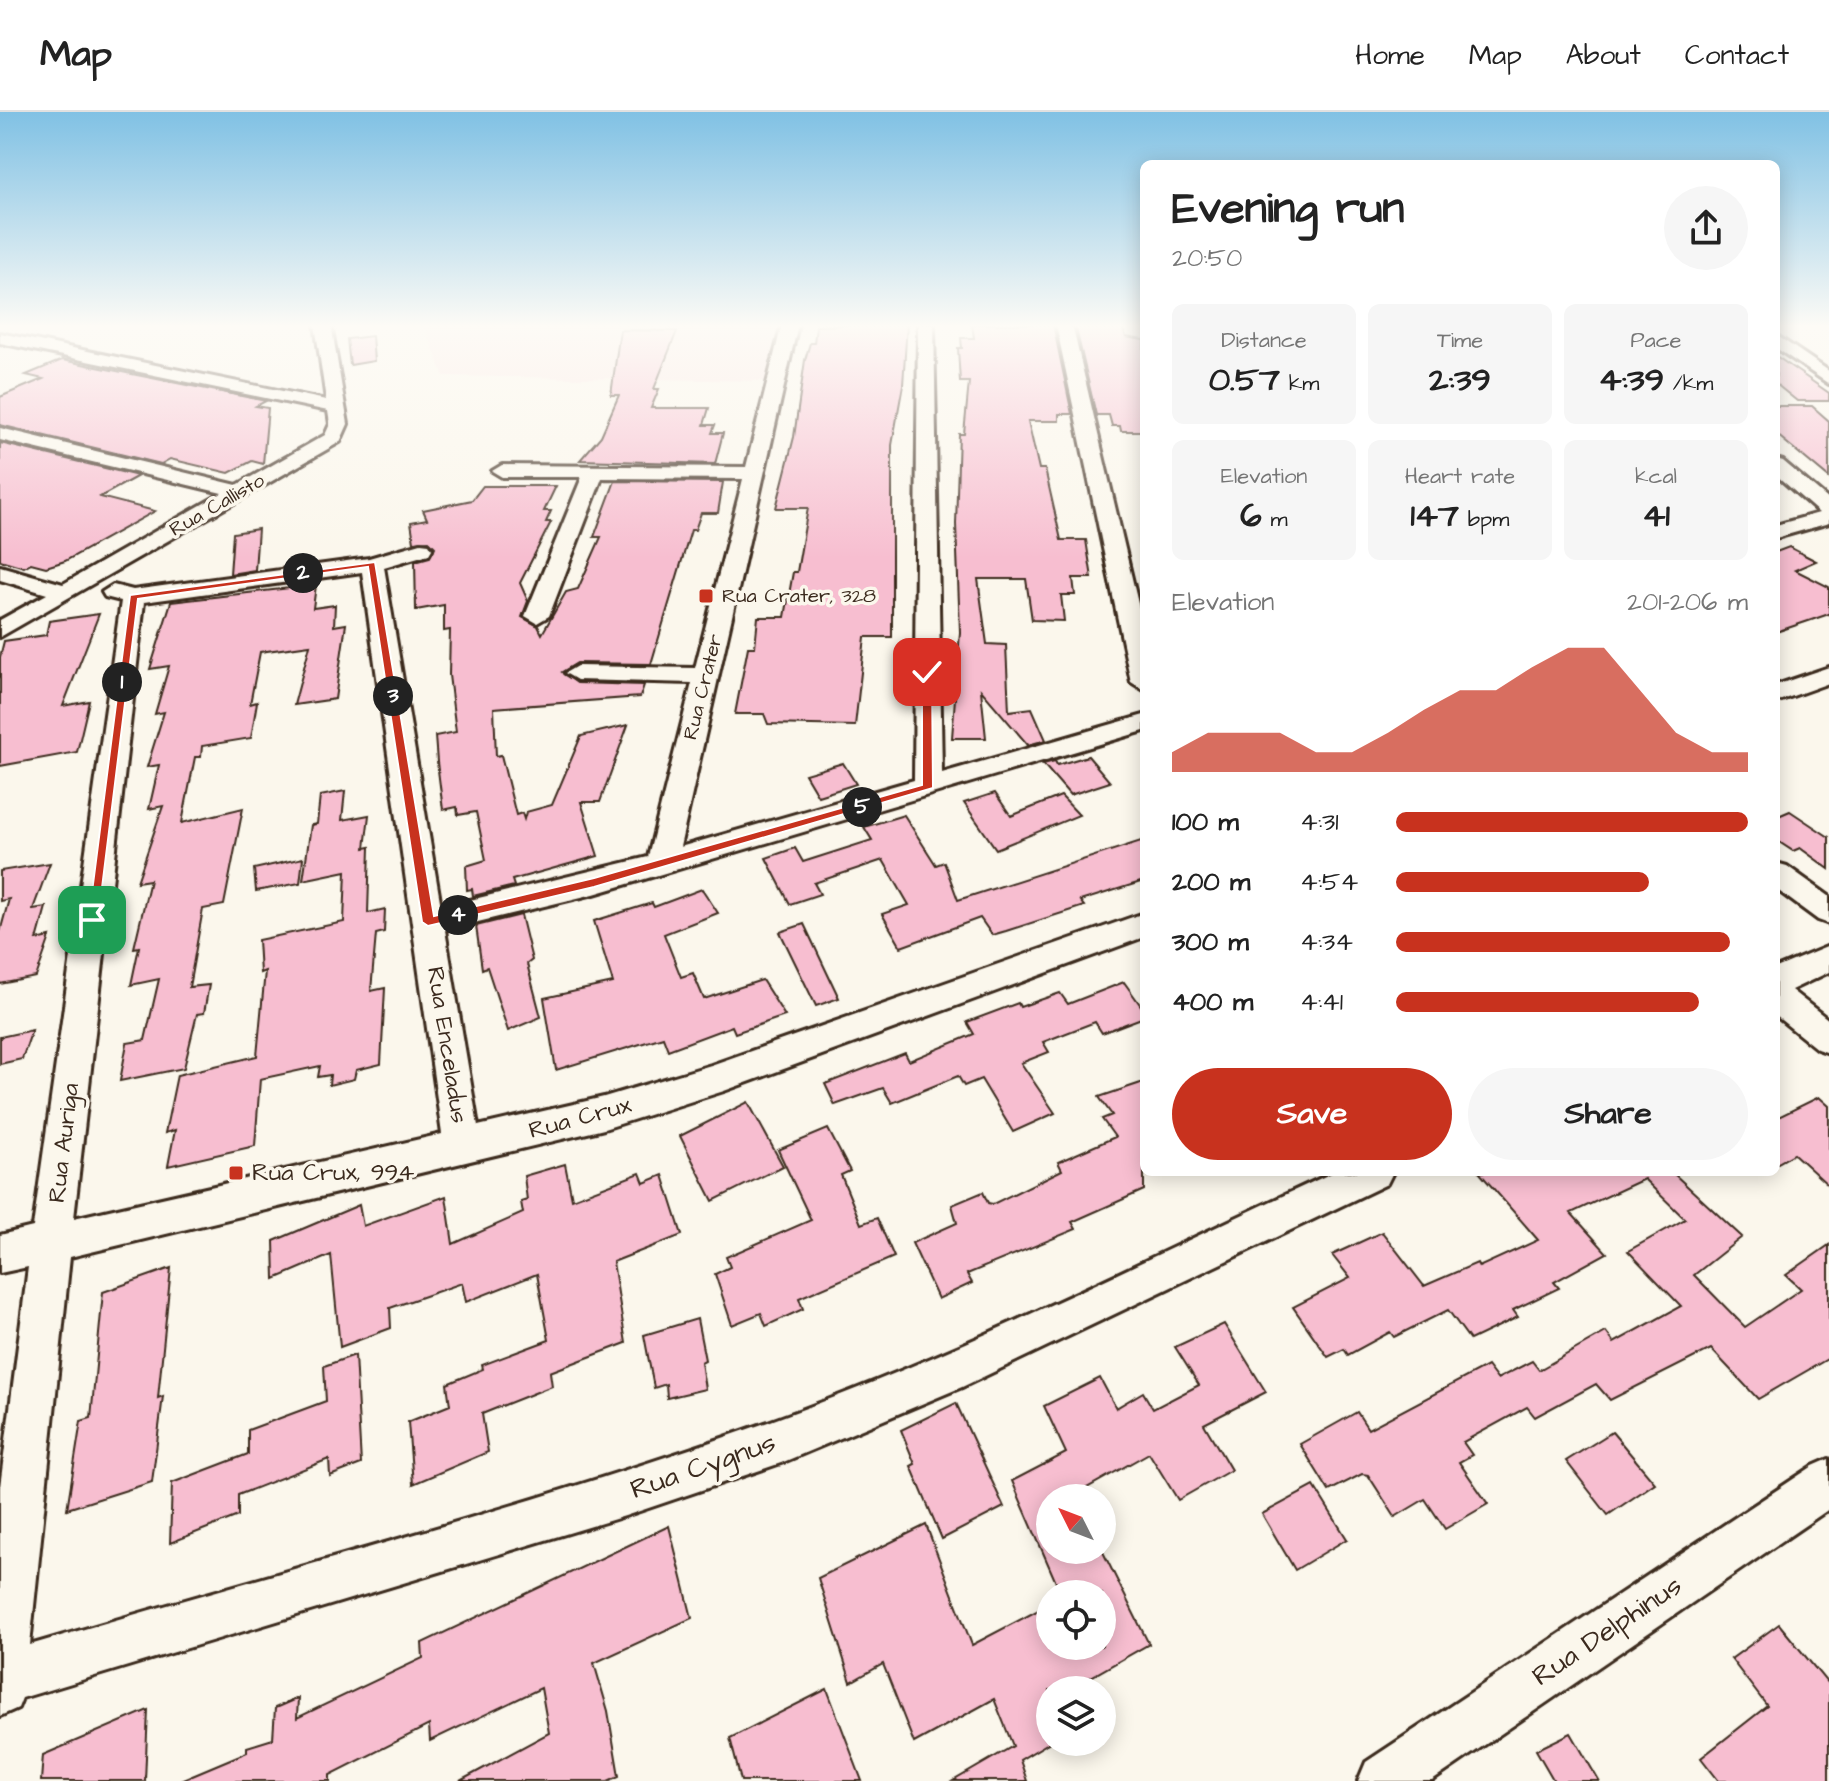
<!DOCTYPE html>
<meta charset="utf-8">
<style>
:root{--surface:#fff;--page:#f6f6f6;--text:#222;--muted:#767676;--line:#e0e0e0;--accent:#c8321e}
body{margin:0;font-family:"Architects Daughter",sans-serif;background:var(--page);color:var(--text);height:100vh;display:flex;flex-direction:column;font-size:30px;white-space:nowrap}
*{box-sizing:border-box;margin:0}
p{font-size:26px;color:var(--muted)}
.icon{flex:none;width:44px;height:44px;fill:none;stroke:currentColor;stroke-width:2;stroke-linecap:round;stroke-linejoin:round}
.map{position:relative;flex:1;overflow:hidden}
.panel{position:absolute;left:1140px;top:48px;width:640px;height:1016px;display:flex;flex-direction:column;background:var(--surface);border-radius:12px;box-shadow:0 4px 20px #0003}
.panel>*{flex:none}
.needle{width:52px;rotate:312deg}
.fabs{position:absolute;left:1036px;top:1372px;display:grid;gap:16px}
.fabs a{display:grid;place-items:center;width:80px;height:80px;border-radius:50%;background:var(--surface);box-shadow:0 4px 20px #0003;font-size:40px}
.pin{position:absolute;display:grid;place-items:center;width:68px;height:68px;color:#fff;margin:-34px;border-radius:16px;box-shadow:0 4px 12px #0006}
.km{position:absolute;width:40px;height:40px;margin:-20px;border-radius:50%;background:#222;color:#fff;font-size:22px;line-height:40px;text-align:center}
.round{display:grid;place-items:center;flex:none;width:84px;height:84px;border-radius:42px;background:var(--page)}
.headline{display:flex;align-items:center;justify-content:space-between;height:136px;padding:0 32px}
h1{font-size:44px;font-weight:700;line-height:60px}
.stats{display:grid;grid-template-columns:repeat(3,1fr);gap:12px;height:136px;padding:8px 32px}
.stats div{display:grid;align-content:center;border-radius:12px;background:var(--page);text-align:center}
.stats b{font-size:34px;font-weight:700}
.stats small{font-size:22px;font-weight:400}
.stats p{font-size:22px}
.chart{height:224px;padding:16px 32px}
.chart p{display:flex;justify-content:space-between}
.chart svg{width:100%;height:144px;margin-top:8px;fill:var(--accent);opacity:.7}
.primary-button{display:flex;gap:16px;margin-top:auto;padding:16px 32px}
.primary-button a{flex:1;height:92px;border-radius:48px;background:var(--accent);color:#fff;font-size:32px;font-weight:700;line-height:92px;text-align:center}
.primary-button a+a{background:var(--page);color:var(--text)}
ul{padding:0 32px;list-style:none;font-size:26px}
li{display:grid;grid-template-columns:128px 96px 1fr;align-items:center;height:60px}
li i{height:20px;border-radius:10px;background:var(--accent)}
header{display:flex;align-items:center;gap:48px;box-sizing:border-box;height:112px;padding:0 40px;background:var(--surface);border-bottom:2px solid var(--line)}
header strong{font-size:38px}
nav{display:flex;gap:44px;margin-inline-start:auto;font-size:28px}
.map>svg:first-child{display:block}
.built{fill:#fae6e4}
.building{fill:#f7bed0;stroke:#3b2a1e;stroke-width:2}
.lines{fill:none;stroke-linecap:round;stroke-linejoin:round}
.minor-casing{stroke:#3b2a1e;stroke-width:6}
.minor{fill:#fbf7ec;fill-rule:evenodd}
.route{fill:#c8321e;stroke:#fff;stroke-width:2}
.poi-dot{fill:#c8321e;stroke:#fbf7ec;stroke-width:3}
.labels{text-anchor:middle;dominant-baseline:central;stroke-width:7;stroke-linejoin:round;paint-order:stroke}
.far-street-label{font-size:20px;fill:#3b2a1e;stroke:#fbf7ec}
.far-poi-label{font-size:20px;fill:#3b2a1e;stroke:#fbf7ec;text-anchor:start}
.street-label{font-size:24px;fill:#3b2a1e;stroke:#fbf7ec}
.poi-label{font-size:24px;fill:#3b2a1e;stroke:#fbf7ec;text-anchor:start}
.near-street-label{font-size:28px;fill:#3b2a1e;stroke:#fbf7ec}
</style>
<header>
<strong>Map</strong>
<nav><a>Home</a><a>Map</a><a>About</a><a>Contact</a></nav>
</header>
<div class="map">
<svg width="1829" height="1669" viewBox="0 0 1829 1669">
<rect width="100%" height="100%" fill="#fbf7ec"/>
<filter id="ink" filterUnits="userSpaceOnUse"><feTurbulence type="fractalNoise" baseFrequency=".0125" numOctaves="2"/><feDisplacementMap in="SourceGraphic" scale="16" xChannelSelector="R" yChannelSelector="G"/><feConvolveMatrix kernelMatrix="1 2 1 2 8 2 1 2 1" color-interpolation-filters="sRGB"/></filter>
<g filter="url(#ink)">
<path class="built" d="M423 212H783L768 269 444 264Z"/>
<g class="building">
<path d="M877 212H907L903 273 892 333V525H865L855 614 768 612 764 602H735L748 535H755L758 505H785L793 460H797L808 396H776L794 325 805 248 810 231H814L816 214Z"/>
<path d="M972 212H1053L1072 302H1059V309H1028L1039 357H1045L1061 428H1086L1092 466H1073L1075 483H1061L1064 509 1032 508 1026 467H978L987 532 1006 533 1009 599 1032 596 1046 628 1028 633 981 578 986 626H952L960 520 956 412 959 322H964L969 270H960L958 236H962L961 226H974Z"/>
<path d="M1075 212H1114L1122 215 1126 225 1144 228V319H1121L1120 314H1112L1109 303H1096Z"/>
<path d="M620 218 677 219 654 277H659L651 296H709L704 313H715L712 321H723L715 352 580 348 601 324 619 283H611Z"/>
<path d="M372 224 374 249 350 253 347 227Z"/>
<path d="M1776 244 1829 281V289H1797L1776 272Z"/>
<path d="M62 248 266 289 256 294 268 296 263 352 252 349 229 361 170 347 161 352 0 313V285L43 267 26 263Z"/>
<path d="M1776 294H1812L1829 309V366L1776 322Z"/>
<path d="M0 331 138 364 100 385 155 399 65 449 46 455 31 451 24 455 0 448Z"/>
<path d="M615 369 723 370 718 401H701L695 418H691L651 552 577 551 562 560 577 571 644 573 640 585 494 596 496 644 501 643 516 703 522 701 524 707 526 700 552 693 581 624 628 613 600 690H581L598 744 512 768 514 774 473 784 472 777 467 778 466 754 486 748 476 700 458 703 457 695 443 698 437 650 435 624 456 620 449 563 450 518 444 519V493L416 498 415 449 430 445 435 435 429 429 414 430 411 410 427 407 423 398 472 388 483 374H556L544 399H551L546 410H551L520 471 528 489 522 505 538 514 542 522 566 480 578 477 601 425H594Z"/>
<path d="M258 417 255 458 230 462 233 421Z"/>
<path d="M1789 435 1816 449 1795 458 1829 475V502L1776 520V440Z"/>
<path d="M316 473 313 496 335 493 334 514 346 512 335 587 294 593 310 533 260 540 250 592 257 590 251 626 202 634 201 645H195L182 711 243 696 224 793 203 797 189 875 209 873 204 901 197 902 184 956 120 969 127 931 145 928 159 867 131 873 139 835 134 836 150 768 137 770 163 694 149 697 159 653 147 655 164 600 155 602 169 554 150 557 171 490Z"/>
<path d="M99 502 63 594 89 589 77 640 0 654V545L4 529 46 523 49 509Z"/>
<path d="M1088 644 1110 670 1070 683 1043 652 1055 649 1057 653Z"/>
<path d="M843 651 856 672 818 684 805 662Z"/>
<path d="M345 679 342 708 369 703 365 736 370 735 368 801 385 797 384 820 376 822 371 879 385 876 381 952 356 958 354 967 329 973 330 963 318 965 320 954 260 967 255 1034 168 1054 175 1018 165 1021 177 963 257 944 265 859 260 861 258 828 344 810 346 759 303 768 311 713 317 712 320 684Z"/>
<path d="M995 681 1011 704 1061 684 1079 703 996 737 964 691Z"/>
<path d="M1790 699 1829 725V757L1800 736 1793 739 1776 728V705Z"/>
<path d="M904 703 936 753 944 750 958 788 1144 728V769L1080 789 1084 794 1006 819 992 823 980 806 901 835 882 802 909 793 883 748 814 771 820 782 790 792 766 746 795 736 803 750 872 728 864 715Z"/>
<path d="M303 746 300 771 256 779 254 757Z"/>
<path d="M50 751 33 797 46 795 37 828 50 825 36 865 0 872V820L9 787 0 789V759Z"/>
<path d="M702 777 718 801 664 822 681 865 693 861 704 887 762 868 785 904 735 921 732 914 668 938 663 925 556 958 544 886 613 871 594 809 652 791 654 795Z"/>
<path d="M521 803 532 848 527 852 541 905 508 919 487 855 482 857 476 814Z"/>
<path d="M804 812 839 886 816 894 780 820Z"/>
<path d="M1124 870 1144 898V905L1102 921 1095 910 1043 930 1049 940 1021 951 1055 1001 1013 1020 981 967 964 974 958 964 892 991 883 976 835 993 825 972 905 941 909 949 974 922 967 910 1018 891 1020 895 1060 881 1068 892Z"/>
<path d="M32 918 22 947 0 952V925Z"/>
<path d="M1144 970V1078L1072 1110 1076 1117 967 1162 972 1171 938 1187 912 1131 957 1111 952 1093 983 1080 988 1091 993 1092 1062 1058 1058 1050 1115 1025 1102 1007 1112 1003 1099 985Z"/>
<path d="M1819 985 1829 994V1074L1794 1042 1776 1052V1006Z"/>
<path d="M748 990 783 1054 713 1089 680 1024Z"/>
<path d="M828 1017 850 1059 841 1063 861 1112 877 1106 894 1145 799 1186 803 1197 766 1214 761 1201 732 1213 715 1162 730 1155 726 1145 811 1108 778 1038Z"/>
<path d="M565 1052 572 1087 640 1061 644 1071 663 1063 682 1123 613 1150 626 1231 550 1260 552 1274 482 1302 488 1340 413 1372 408 1310 450 1293 447 1272 483 1257 482 1253 549 1228 537 1162 466 1190 462 1171 390 1196 391 1216 340 1235 331 1143 275 1167 274 1129 359 1093 363 1114 446 1084 453 1132 523 1101 521 1090 527 1088 524 1064Z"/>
<path d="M1479 1060H1672L1742 1125 1694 1163 1745 1215 1801 1177 1786 1163 1829 1133V1246L1758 1287 1711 1237 1610 1288 1596 1272 1535 1305 1527 1295 1463 1330 1472 1343 1459 1350 1488 1392 1445 1417 1425 1387 1395 1405 1368 1363 1362 1362 1329 1379 1300 1332 1357 1300 1368 1317 1487 1254 1497 1267 1532 1249 1539 1258 1606 1220 1614 1231 1681 1194 1628 1139 1685 1107 1644 1067 1571 1101 1607 1141 1554 1170 1559 1176 1513 1198 1518 1205 1470 1228 1448 1198 1394 1225 1390 1220 1348 1243 1344 1237 1328 1245 1293 1195 1350 1166 1332 1143 1382 1120 1424 1174 1477 1151 1479 1155 1538 1128Z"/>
<path d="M171 1156 158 1286 163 1284 152 1370 67 1397 81 1309 91 1306 103 1180Z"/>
<path d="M697 1207 705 1248 701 1250 705 1277 667 1286 666 1272 654 1276 644 1223Z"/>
<path d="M1224 1212 1266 1280 1204 1312 1231 1358 1178 1388 1149 1341 1080 1380 1083 1386H1050V1438H1102L1149 1532 1068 1578H1050V1630L1020 1648 1027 1669H953L1013 1634 994 1587 914 1631 883 1552 851 1570 818 1466 926 1413 972 1533 1050 1492V1534H1102V1482H1061L1012 1369 1066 1341 1044 1294 1100 1266 1116 1296 1143 1280 1153 1297 1199 1273 1175 1235Z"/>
<path d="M355 1243 361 1352 330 1364 329 1347 238 1383V1404L170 1431 172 1371 248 1342V1318L326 1289 324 1254Z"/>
<path d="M956 1291 1004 1395 942 1427 911 1354 915 1352 901 1318Z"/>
<path d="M1612 1320 1655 1371 1608 1403 1566 1349Z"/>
<path d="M1314 1374 1347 1427 1295 1458 1262 1402Z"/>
<path d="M669 1414 692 1506 594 1551 608 1599 619 1664 608 1669H460L549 1621 541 1576 430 1629 429 1613 330 1663V1669H178L247 1640V1635L273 1627 275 1596 298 1586 297 1606 423 1546 422 1531Z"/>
<path d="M1779 1512 1829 1573V1669H1719L1701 1646 1767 1594 1731 1547Z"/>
<path d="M827 1577 862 1669H741L730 1626Z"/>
<path d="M148 1598 145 1669H41L43 1643Z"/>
<path d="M1571 1621 1599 1669H1554L1536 1638Z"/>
</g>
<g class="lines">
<defs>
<g id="minor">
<path d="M315 212H331L348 312 340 330 0 525V508L47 482 0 468V454L63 472 222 381 0 328V316L237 373 325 323 330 312 328 299 0 231V221L326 288Z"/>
<path d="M782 212H798L680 735 914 668 918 212H934L942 661 1144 603V619L594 782 445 818 478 1014 604 985 711 953 1144 801V825L724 979 604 1017 70 1145 30 1533C280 1459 534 1394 779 1306 969 1238 1151 1144 1334 1060H1393L1387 1072 962 1275 781 1351 625 1404 22 1586 18 1596 0 1604V1375L28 1155 0 1161V1123L33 1115 121 489 105 485 102 480 113 473 133 478 369 446 421 431 429 432 432 437 429 442 384 455 441 795 648 745 692 571 577 568 565 561 577 554 695 556 743 367 602 366 549 504 537 511 525 504 582 365H502L492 359 502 353 746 355ZM362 460 442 1022 74 1106 144 490Z"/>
<path d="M1056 212H1072L1144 517V578L1131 570Z"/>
<path d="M1776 223 1829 259V272L1776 236Z"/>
<path d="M1776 347 1783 349 1829 388V411L1776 426V413L1819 401 1776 363Z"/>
<path d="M1829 555V571L1776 590V573Z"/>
<path d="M1776 751 1787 754 1829 784V812L1818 808 1776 777Z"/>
<path d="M1829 834V860L1791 878 1829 908V941L1817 937 1776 904V856Z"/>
<path d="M1829 1347V1397L1432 1669H1358L1366 1650 1813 1354Z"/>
</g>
</defs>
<use href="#minor" class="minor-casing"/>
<use href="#minor" class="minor"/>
</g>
</g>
<linearGradient id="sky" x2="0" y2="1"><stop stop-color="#80c1e4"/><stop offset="0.48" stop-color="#fdfbf6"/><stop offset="1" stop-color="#fdfbf6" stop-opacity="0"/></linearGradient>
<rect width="1829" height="446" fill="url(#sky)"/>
<path class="route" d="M375 450 434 804 594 766 922 673V560L927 557 932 560 933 676 594 775 428 814 422 810 368 455 138 487 98 808 88 811 130 483Z"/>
<g class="poi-dot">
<rect x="698" y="476" width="16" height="16" rx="4"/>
<rect x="228" y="1053" width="16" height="16" rx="4"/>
</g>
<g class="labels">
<g class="far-street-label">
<text transform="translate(217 393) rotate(-30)">Rua Callisto</text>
<text transform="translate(703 575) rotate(-76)">Rua Crater</text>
</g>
<g class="far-poi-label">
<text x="722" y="484">Rua Crater, 328</text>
</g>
<g class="street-label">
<text transform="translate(447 933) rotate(81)">Rua Enceladus</text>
<text transform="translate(580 1006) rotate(-15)">Rua Crux</text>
<text transform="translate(64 1031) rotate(-83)">Rua Auriga</text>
</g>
<g class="poi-label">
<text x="252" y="1061">Rua Crux, 994</text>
</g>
<g class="near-street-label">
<text transform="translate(703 1354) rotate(-19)">Rua Cygnus</text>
<text transform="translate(1607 1519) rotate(-34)">Rua Delphinus</text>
</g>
</g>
</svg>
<div class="fabs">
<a><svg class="needle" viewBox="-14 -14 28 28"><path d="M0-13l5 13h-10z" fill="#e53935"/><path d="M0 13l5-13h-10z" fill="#767676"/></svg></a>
<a><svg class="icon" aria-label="locate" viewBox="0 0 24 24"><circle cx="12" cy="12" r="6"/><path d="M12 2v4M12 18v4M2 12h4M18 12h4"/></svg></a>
<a><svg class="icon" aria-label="layers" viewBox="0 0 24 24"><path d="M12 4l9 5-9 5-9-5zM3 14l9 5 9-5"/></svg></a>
</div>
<div class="pin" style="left:92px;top:808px;background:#1e9e55"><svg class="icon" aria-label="arrive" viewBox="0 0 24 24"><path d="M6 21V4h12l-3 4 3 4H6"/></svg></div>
<div class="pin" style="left:927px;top:560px;background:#d93025"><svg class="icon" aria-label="check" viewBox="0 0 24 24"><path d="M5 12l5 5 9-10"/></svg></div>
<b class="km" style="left:122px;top:570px">1</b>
<b class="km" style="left:303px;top:461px">2</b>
<b class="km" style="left:393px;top:584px">3</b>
<b class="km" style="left:458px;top:803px">4</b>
<b class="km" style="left:862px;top:695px">5</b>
<section class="panel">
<div class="headline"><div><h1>Evening run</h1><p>20:50</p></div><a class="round"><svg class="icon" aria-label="share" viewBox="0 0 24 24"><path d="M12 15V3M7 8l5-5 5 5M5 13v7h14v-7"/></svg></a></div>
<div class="stats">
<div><p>Distance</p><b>0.57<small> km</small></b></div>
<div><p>Time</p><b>2:39</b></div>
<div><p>Pace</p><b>4:39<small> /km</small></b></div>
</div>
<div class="stats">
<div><p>Elevation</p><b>6<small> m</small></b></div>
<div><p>Heart rate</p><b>147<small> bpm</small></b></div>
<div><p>kcal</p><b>41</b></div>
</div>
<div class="chart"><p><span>Elevation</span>201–206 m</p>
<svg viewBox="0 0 160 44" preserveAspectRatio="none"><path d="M0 44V38L10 32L20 32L30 32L40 38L50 38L60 32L70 25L80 19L90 19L100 12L110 6L120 6L130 19L140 32L150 38L160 38V44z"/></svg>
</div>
<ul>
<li><b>100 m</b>4:31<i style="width:100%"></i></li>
<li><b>200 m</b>4:54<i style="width:72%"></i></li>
<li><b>300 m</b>4:34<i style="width:95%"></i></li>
<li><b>400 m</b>4:41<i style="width:86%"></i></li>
</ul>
<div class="primary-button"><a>Save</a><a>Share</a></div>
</section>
</div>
